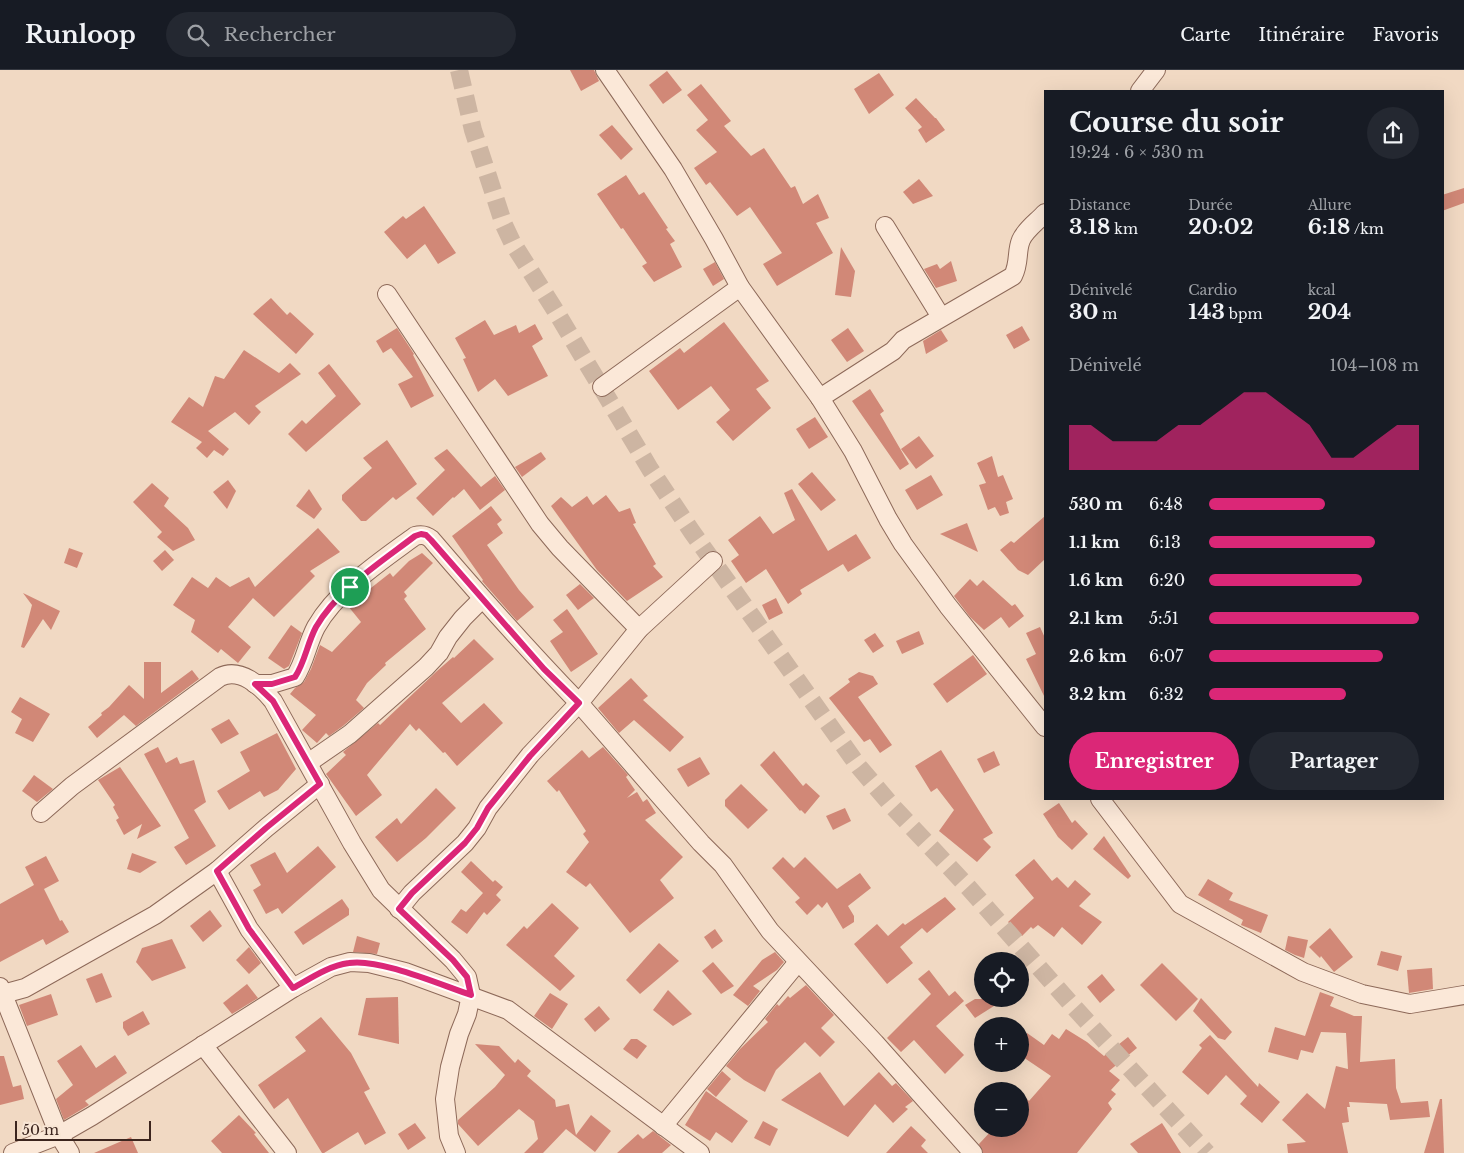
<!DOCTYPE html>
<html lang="fr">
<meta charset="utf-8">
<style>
:root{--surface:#171b24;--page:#242831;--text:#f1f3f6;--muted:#9ea1a6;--line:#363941;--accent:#db2777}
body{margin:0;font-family:"Libre Baskerville",serif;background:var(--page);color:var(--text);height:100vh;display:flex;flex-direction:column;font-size:19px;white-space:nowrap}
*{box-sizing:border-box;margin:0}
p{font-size:16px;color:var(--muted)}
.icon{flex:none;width:28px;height:28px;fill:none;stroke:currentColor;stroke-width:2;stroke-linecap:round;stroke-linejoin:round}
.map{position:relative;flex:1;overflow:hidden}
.details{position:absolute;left:1044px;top:20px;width:400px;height:710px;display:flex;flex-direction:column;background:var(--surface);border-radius:0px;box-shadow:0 5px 20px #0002}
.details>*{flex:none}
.controls{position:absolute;left:974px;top:882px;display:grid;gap:10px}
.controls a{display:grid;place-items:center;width:55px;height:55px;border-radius:50%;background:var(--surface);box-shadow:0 5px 20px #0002;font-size:25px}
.scale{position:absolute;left:15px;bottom:12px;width:136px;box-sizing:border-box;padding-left:5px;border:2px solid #3c251e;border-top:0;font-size:14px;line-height:18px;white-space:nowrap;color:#3c251e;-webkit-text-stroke:4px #f8e5d4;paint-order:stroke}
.pin{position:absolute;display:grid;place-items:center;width:42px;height:42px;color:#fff;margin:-21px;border:2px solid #fff;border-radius:50%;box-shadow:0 1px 5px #0007}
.round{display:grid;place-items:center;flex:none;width:52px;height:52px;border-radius:26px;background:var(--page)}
.summary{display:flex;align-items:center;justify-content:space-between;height:85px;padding:0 25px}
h1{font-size:28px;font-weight:700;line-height:38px}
.stats{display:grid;grid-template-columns:repeat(3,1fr);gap:8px;height:85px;padding:5px 25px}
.stats div{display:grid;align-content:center}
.stats b{font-size:21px;font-weight:700}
.stats small{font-size:14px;font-weight:400}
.stats p{font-size:14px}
.chart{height:140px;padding:10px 25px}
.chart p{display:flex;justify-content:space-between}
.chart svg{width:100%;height:90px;margin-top:5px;fill:var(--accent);opacity:.7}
.button{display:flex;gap:10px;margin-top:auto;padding:10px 25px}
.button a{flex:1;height:58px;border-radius:30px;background:var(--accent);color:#fff;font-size:20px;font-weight:700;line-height:58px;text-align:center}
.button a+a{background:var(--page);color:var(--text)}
ul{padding:0 25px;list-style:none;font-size:16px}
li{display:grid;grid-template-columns:80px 60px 1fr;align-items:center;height:38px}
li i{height:12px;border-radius:6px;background:var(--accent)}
header{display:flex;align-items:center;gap:30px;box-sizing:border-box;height:70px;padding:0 25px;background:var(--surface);border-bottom:1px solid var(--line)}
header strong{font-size:24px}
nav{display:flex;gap:28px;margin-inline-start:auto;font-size:18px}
.search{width:350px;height:45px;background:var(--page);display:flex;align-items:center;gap:12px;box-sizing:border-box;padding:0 18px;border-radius:28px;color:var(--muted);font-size:19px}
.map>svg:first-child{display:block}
.building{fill:#d18877}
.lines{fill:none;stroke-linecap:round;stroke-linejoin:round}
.minor-tunnel{stroke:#cdb5a2;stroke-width:18;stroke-dasharray:18 9;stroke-linecap:butt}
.minor-casing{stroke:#8d6959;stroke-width:20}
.minor{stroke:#fbe8d8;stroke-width:18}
.route-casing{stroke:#fff;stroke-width:10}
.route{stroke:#db2777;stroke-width:6}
</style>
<header>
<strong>Runloop</strong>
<div class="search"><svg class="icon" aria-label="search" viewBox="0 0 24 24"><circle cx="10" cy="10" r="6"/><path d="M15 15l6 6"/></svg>Rechercher</div>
<nav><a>Carte</a><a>Itinéraire</a><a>Favoris</a></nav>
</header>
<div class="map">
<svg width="1464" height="1083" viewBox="0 0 1464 1083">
<rect width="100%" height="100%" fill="#f1d9c3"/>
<g class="building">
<path d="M570 0H594L599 11 581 21Z"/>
<path d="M667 1 682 20 663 34 649 15Z"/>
<path d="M879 3 894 25 869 44 854 19Z"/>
<path d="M701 14 731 51 724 56 740 74 751 86 764 78 791 118 795 116 803 134 818 124 829 148 816 153 833 183 777 216 763 194 782 183 750 137 737 146 710 112 706 115 694 98 717 82 696 60 708 50 687 25Z"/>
<path d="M916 28 935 48H936L945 60 926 73 918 60 922 57 905 38Z"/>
<path d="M612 55 633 79 621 90 599 65Z"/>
<path d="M626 105 639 125 644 122 668 158 666 159 675 171 670 174 682 197 654 212 642 196 647 193 623 158 621 159 597 124Z"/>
<path d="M919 109 933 126 913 134 903 122Z"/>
<path d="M1464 118V133L1442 141V125Z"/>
<path d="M424 136 456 183 438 194 425 174 407 189 384 162 403 146 406 149Z"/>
<path d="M841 177 855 201 851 227 835 225Z"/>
<path d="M951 191 957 211 936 218 924 199 937 194 940 199Z"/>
<path d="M715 192 724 209 713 216 703 199Z"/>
<path d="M271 228 287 245 290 242 314 264 296 284 253 244Z"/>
<path d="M485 250 494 265 516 255 519 263 535 254 543 269 532 276 548 306 508 326 495 309 478 322 463 289 466 288 455 268Z"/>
<path d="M724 252 769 311 756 319 771 338 733 371 716 352 730 340 711 316 678 340 649 301 680 278 684 283Z"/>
<path d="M1022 256 1030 270 1014 279 1006 265Z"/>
<path d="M397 258 414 284 413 285 434 326 411 338 398 314 413 307 391 278 383 283 376 271Z"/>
<path d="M848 258 864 281 847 292 831 270Z"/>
<path d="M941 260 948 271 926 284 923 271Z"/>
<path d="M244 280 279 303 290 293 301 304 255 336 261 342 249 355 235 342 208 361 229 379 223 386 214 380 207 388 196 378 202 372 171 352 189 327 203 337 215 306 224 309Z"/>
<path d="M329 294 361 334 306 382 288 364 302 350 306 354 336 326 318 303Z"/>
<path d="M870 319 884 341 880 344 909 394 900 400 852 331Z"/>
<path d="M815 347 828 367 809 379 796 359Z"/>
<path d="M919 366 934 386 916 399 901 379Z"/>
<path d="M387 370 417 414 396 430 393 427 366 451H361L342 430V425L372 398 363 388Z"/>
<path d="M447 379 481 417 495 406 505 420 480 440 464 419 454 428 453 427 433 446 416 428 445 400 434 388Z"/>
<path d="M541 382 546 389 522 407 515 397Z"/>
<path d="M992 386 998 407 1003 405 1013 429 1006 432 1009 443 1000 446 995 437 988 440 979 415 986 413 977 393Z"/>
<path d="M812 402 836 430 821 441 798 414Z"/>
<path d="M931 405 943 425 917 440 905 420Z"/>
<path d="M228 410 236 421 227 439 213 422Z"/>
<path d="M152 413 169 428 164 436 188 458 195 470 173 481 157 467 162 462 133 432Z"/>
<path d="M309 419 322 439 314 449 296 436Z"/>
<path d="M792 419 828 481 856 464 871 488 848 502 843 494 800 520 802 524 788 534 766 499 746 513 731 491 739 485 728 470 760 446 773 464 795 450 784 423Z"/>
<path d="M606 425 619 442 630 438 636 453 633 454 656 494 653 496 663 507 627 531 597 500 551 436 561 427 572 437 587 426 593 435Z"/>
<path d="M491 436 502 450 497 454 503 463 487 475 519 520 534 537 517 551 482 511 483 510 452 466Z"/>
<path d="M1045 446V489L1028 505 1018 500 1000 480 1011 471 1014 473Z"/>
<path d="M967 453 978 482 940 464Z"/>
<path d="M318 458 340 482 310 501 315 506 274 547 253 528 228 557 251 577 238 593 221 579 218 583 191 562 195 550 173 535 192 507 208 518 216 507 230 517 249 507 255 517Z"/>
<path d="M69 478 83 483 77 498 64 493Z"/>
<path d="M165 480 174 490 162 501 153 491Z"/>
<path d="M422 483 433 493 404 522 407 526 404 529 426 559 385 593 386 595 367 613 356 630 364 638 343 656 329 666 326 663 317 673 302 660 316 645 290 624 295 618 304 612 311 599 320 575 332 582 361 552 348 536 390 503 393 507 409 491Z"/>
<path d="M970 509 977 516 983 510 1012 536 1015 534 1024 546 1009 558 1001 547 984 560 970 547 954 526Z"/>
<path d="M580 514 594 528 578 540 566 525Z"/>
<path d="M23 523 60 541 51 560 43 549 24 578 21 577 32 535Z"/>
<path d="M776 528 783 543 769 550 762 535Z"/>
<path d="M567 539 598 584 571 602 550 571 563 562 553 550Z"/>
<path d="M291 555 302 563 289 596 284 599 268 588Z"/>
<path d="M1040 557 1045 568V628L1026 589 1036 584 1026 563Z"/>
<path d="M919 561 924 574 902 584 896 571Z"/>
<path d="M875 563 884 576 873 583 864 570Z"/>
<path d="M474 569 494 589 442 633 461 653 484 633 503 653 457 696 445 682 443 683 419 658 416 661 410 654 367 705 382 725 356 746 326 704 346 685 343 682 378 653 380 655 437 601 453 587 454 588Z"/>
<path d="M973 585 987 604 947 633 933 614Z"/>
<path d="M144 592H161V623L192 600 199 609 136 656 124 645 97 668 88 657 102 645 101 643 109 637 129 615 144 629Z"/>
<path d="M859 602 873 606 878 614 858 627 892 675 880 683 870 669 864 672 829 628 850 612 848 609Z"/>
<path d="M631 608 648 626 643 630 684 667 670 682 634 650 619 663 598 638Z"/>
<path d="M20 627 50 644 33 672 15 663 22 649 11 642Z"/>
<path d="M229 649 239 664 221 674 211 659Z"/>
<path d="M277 663 296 699 278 720 264 727 260 721 229 740 217 721 250 701 240 682Z"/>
<path d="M158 677 166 693 177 687 180 694 194 690 206 732 194 740 216 776 186 795 174 777 189 768 144 684Z"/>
<path d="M603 677 628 705 626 707 635 720 627 728 637 722 643 732 647 729 656 743 645 750 683 787 660 810 674 828 630 863 590 813 586 817 566 802 589 772 583 764 586 761 559 720 557 722 547 711 582 680 589 688Z"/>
<path d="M941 680 993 763 983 769 991 777 977 792 939 761 954 740 937 718 931 722 915 696Z"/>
<path d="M774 681 803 716 806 713 820 726 805 744 801 740 800 741 760 695Z"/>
<path d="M994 681 1000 695 984 703 977 689Z"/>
<path d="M700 687 710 704 688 717 677 699Z"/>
<path d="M120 697 161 756 137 769 142 754 124 765 116 750 119 748 113 737 115 735 98 710Z"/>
<path d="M34 705 53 719 37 732 22 721Z"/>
<path d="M741 714 768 740 748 759 725 736V730Z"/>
<path d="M436 718 456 738 426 768 397 792 375 767 397 748 401 754Z"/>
<path d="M1059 733 1072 753 1075 750 1088 764 1072 780 1058 767 1043 744Z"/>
<path d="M845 738 851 751 833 760 826 746Z"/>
<path d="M1104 766 1131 806 1128 809 1093 779Z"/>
<path d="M318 776 336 797 282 844 278 838 266 844 253 820 261 815 250 795 275 782 287 803Z"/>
<path d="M132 783 157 792 140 803 127 799Z"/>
<path d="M46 786 59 811 44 819 60 851 62 850 69 862 46 875 43 869 0 892V834L34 815 25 797Z"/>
<path d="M783 787 794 798 805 787 837 819 860 803 871 818 848 836 854 846V852L843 859 827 832 822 838 818 834 807 845 795 832 800 828 772 798Z"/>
<path d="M1034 789 1052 811 1057 807 1068 818 1075 810 1091 824 1079 836 1102 852 1082 875 1062 857 1054 867 1038 855 1033 859 1031 857 1022 866 1008 852 1034 828 1015 805Z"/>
<path d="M471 791 493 812 495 810 503 817 496 825 501 830 487 845 484 842 467 864 451 852 461 839 466 842 483 823 461 802Z"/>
<path d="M1208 809 1233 823 1229 830 1268 845 1261 863 1241 855 1243 850 1198 825Z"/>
<path d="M945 827 956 839 927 863 922 858 900 877 913 893 887 914 854 874 877 854 888 866 903 853 905 855Z"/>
<path d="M342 829 349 839V845L303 875 294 862Z"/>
<path d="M552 833 579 858 554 886 575 906 560 921 506 875 524 856 527 859Z"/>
<path d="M210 840 222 856 203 872 190 856Z"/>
<path d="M1330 858 1353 887 1334 902 1321 886 1320 888 1309 877Z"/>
<path d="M715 859 723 871 712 879 704 867Z"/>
<path d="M357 866 380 873 377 884 353 882Z"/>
<path d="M1288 866 1308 870 1304 888 1295 885 1285 880Z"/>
<path d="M172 869 186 898 152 911 136 892 142 878Z"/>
<path d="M659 873 679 891 640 924 626 910Z"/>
<path d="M249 877 261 893 249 904 236 890Z"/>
<path d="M1381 881 1402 886 1398 901 1377 895Z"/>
<path d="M775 882 784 892 777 900 753 916 760 921 748 936 733 925 762 890Z"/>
<path d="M713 892 734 916 721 924 702 901Z"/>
<path d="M1162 893 1198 929 1176 951 1140 915Z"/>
<path d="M1432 898 1433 919 1409 923 1407 900Z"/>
<path d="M929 900 949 926 955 921 964 931 936 956 964 985 945 1004 914 970 901 982 887 968 931 924 918 909Z"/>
<path d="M102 903 112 927 96 933 86 909Z"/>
<path d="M1102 904 1115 920 1100 933 1087 917Z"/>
<path d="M247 914 258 928 232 944 223 933Z"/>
<path d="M806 915 834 945 821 958 835 972 820 987 805 972 776 1000 765 1022 744 1010 726 996 740 979 768 952 765 949 777 934 779 936 788 926 790 928Z"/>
<path d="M668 920 692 944 673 956 653 940Z"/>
<path d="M1320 922 1334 927 1330 936 1354 946H1362L1360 992 1395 989 1396 1018 1401 1033 1428 1031 1430 1047 1390 1050 1387 1034 1349 1032 1350 1037H1347L1349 1052 1342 1053 1348 1083H1288L1287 1074 1306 1072 1282 1050 1307 1023 1325 1039 1336 996 1348 999 1346 963 1321 962 1313 983 1301 980 1298 990 1268 982 1275 957 1305 966Z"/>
<path d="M550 923 568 934 552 959 534 946Z"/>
<path d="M51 924 58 945 27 956 19 935Z"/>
<path d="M398 927 399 974 358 965 366 928Z"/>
<path d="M1201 928 1232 962 1225 970 1218 968 1193 941Z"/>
<path d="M975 929H1005L975 948 965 935Z"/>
<path d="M599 936 610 949 595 962 584 949Z"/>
<path d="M143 941 150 954 128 966 123 958V952Z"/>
<path d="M321 947 351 983 370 1019 364 1022 386 1063 365 1075 358 1062 324 1083H322L288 1028 274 1039 258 1015 306 981 295 967Z"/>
<path d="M1066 959 1087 972 1104 986 1128 967 1137 978 1109 1001 1120 1010 1111 1020 1116 1024 1108 1033 1112 1039 1077 1083H983L979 1074 993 1059H1020V1022L1029 1031 1051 1006 1020 985V974L1027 963 1044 975 1052 964 1059 969Z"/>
<path d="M1210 965 1258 1017 1259 1013 1280 1032 1262 1053 1240 1034 1247 1026 1226 1005 1208 1025 1182 1002 1202 978 1199 975Z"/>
<path d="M631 969H637L647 976 637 989 623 979Z"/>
<path d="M475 974 499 976 515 993 518 989 531 1001 527 1006 555 1030 556 1037 569 1034 576 1065 591 1045 611 1061 595 1082 566 1059 543 1083H524L538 1069 534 1051 519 1039 478 1076 458 1054V1050L495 1017 505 1005Z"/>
<path d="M81 975 96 998 115 985 127 1003 85 1031 89 1035 64 1050 56 1029 73 1015 57 991Z"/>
<path d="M0 986H4L13 1017 21 1015 24 1029 0 1035Z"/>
<path d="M722 1001 731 1009 716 1027 707 1019Z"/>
<path d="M820 1002 844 1036 879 1002 892 1016 896 1013 913 1031 905 1037 908 1039 893 1053 875 1034 848 1067 781 1030Z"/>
<path d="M706 1021 748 1051 732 1073 716 1062 710 1071 685 1055Z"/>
<path d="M1440 1029H1442L1444 1083H1424Z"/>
<path d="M239 1045 256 1063 254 1064 269 1083H222L211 1071Z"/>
<path d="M763 1051 778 1059 770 1076 754 1068Z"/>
<path d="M415 1053 426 1068 408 1080 398 1064Z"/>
<path d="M1162 1053 1181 1083H1138L1130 1074Z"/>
<path d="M911 1056 926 1070 921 1076 928 1083H886Z"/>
<path d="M653 1061 671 1075 662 1083H617L638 1064 643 1069Z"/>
<path d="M131 1067 138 1083H94Z"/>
</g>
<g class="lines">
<path class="minor-tunnel" d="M459 0 473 60 504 155 512 172 555 240 650 399 692 462 859 697 893 737 968 817 1072 935 1207 1083"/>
<defs>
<g id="minor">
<path d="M605 0 673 99 714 169 740 217 820 328 853 381 888 449 903 474 948 536 1045 657"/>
<path d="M1140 21 1156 0"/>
<path d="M885 156 941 247"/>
<path d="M387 224 540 454 560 478 639 559"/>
<path d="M602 317 740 217"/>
<path d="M820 328 893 281 903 270 1013 206C1020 192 1016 182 1021 170 1025 160 1038 151 1045 143"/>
<path d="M713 491 639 559 579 633 701 773 723 795 770 861 875 973 973 1083"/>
<path d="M255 614H272L295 607C305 592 307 574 316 557 337 520 381 491 415 466 422 464 426 465 431 469 479 525 528 580 579 633L530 685 488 738 477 758 465 773 412 823 399 839"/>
<path d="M308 693 350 664 426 597 439 583 448 567 463 548 482 529"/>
<path d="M1100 729 1180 834 1303 902 1362 924 1410 934 1464 925"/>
<path d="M41 743 72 716 220 607C240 597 261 616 273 631L352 773 381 820 453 890 467 907 471 925 467 944 459 964 450 997 445 1029 449 1066 456 1083"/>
<path d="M217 801 249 859 293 918"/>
<path d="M0 917 59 1065 70 1083"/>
<path d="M3 924 25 918 155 845 217 801 266 758 320 714"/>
<path d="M203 975 287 1083"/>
<path d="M663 1056 798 892"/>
<path d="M13 1083 59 1065 92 1046 293 918 331 897 350 892 369 893 405 902 508 940 700 1083"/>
</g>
</defs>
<use href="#minor" class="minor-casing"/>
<use href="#minor" class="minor"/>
</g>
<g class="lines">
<defs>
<path id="route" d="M421 464 426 465 431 470 544 599 579 633 530 686 488 738 477 758 465 773 412 823 399 839 453 890 467 907 471 925C441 915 379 888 349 893 328 896 311 908 293 918L249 859 217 801 266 758 320 714 273 631 255 614H272L295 607C305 592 307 574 316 557 337 520 381 492 415 466Z"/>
</defs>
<use href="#route" class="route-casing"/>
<use href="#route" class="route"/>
</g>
</svg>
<div class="controls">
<a><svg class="icon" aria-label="locate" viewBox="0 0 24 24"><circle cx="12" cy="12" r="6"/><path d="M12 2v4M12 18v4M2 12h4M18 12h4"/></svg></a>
<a>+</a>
<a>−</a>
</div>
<div class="scale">50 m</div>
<div class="pin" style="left:350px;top:517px;background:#1e9e55"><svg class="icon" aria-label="arrive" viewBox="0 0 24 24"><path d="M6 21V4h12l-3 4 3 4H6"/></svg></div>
<section class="details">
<div class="summary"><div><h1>Course du soir</h1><p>19:24 · 6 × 530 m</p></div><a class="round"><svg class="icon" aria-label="share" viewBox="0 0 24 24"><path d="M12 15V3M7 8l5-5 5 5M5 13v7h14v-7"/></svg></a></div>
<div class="stats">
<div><p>Distance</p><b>3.18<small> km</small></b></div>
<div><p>Durée</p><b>20:02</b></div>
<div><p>Allure</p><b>6:18<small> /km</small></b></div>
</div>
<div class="stats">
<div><p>Dénivelé</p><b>30<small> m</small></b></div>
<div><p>Cardio</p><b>143<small> bpm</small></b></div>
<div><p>kcal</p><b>204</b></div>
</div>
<div class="chart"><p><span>Dénivelé</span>104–108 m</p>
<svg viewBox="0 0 160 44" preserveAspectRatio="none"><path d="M0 44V22L10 22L20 30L30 30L40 30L50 22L60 22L70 14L80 6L90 6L100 14L110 22L120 38L130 38L140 30L150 22L160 22V44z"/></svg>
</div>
<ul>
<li><b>530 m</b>6:48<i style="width:55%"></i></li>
<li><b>1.1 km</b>6:13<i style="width:79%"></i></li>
<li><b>1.6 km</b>6:20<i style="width:73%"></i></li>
<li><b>2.1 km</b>5:51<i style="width:100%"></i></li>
<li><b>2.6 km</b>6:07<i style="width:83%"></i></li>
<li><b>3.2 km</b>6:32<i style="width:65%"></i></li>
</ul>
<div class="button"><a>Enregistrer</a><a>Partager</a></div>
</section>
</div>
